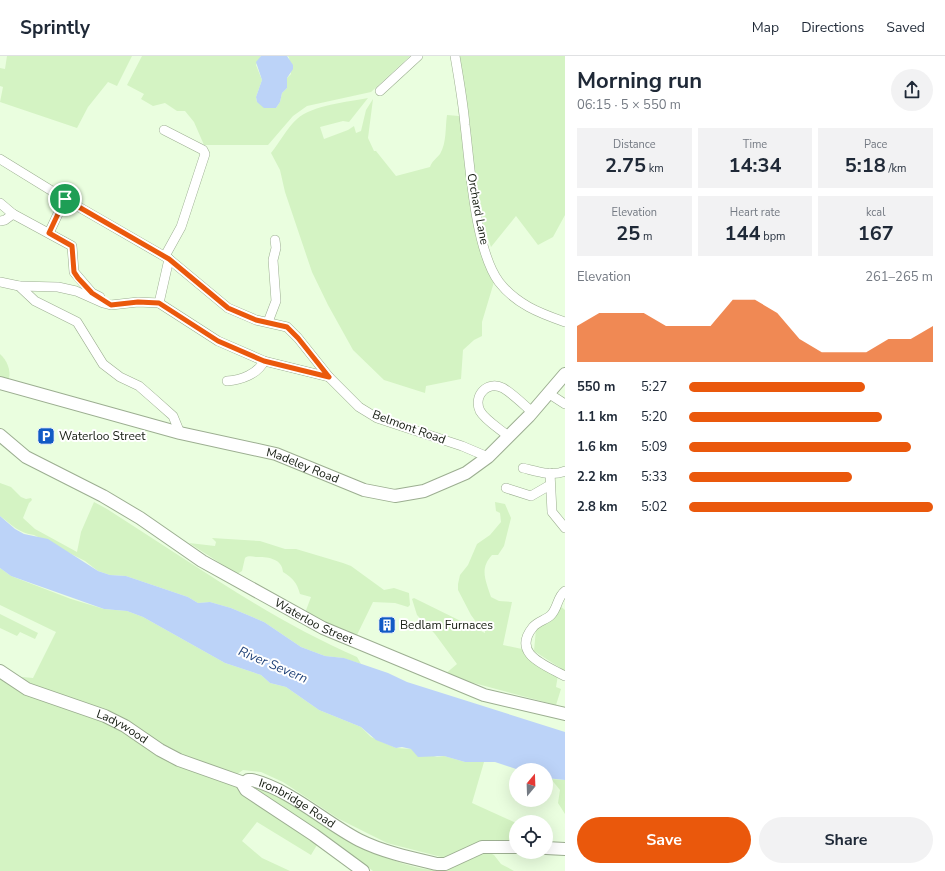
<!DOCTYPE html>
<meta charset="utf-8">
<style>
:root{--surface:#fff;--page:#f2f2f3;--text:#1f2937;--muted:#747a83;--line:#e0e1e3;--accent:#ea580c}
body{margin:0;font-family:"Nunito Sans",sans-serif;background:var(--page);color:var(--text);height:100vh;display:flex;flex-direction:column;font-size:15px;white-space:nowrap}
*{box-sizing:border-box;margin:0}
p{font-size:13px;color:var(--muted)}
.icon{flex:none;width:22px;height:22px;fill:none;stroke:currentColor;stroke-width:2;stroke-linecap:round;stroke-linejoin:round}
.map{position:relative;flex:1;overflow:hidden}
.details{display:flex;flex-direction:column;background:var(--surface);width:380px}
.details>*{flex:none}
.needle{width:26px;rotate:19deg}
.buttons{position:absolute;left:509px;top:707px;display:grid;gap:8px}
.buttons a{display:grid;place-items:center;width:44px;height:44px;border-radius:50%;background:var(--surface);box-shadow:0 4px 16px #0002;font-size:20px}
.pin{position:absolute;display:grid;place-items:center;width:34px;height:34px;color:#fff;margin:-17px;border:2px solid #fff;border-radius:50%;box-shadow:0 1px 4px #0007}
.round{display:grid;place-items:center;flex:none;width:42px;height:42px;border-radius:21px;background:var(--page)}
.overview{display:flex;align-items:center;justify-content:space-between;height:68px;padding:0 12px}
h1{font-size:22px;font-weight:700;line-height:30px}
.figures{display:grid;grid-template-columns:repeat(3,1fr);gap:6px;height:68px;padding:4px 12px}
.figures div{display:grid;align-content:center;border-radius:0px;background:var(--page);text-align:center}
.figures b{font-size:20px;font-weight:700}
.figures small{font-size:11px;font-weight:400}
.figures p{font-size:11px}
.chart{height:112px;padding:8px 12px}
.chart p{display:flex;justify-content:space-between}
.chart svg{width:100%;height:72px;margin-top:4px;fill:var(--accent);opacity:.7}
.cta{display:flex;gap:8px;margin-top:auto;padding:8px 12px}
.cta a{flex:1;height:46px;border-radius:24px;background:var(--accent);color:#fff;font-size:16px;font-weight:700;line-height:46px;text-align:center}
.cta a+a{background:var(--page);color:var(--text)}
ul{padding:0 12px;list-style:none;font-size:13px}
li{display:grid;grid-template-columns:64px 48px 1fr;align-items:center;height:30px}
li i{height:10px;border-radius:5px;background:var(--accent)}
header{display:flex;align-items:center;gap:24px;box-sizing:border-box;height:56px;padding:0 20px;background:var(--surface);border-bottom:1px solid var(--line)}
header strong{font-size:19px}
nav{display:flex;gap:22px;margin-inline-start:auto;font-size:14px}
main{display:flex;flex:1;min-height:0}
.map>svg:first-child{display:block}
.green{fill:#d4f3c3}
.water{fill:#bcd3f8}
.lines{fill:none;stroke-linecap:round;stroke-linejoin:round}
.street-casing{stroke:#9cae91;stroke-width:10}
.secondary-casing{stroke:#9cae91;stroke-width:14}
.street{stroke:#fff;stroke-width:9}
.secondary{stroke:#fff;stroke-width:12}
.route-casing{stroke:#fff;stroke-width:8}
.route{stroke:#ea580c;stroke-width:5}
.labels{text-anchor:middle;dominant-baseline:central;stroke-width:4;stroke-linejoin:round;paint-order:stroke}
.street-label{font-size:12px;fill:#151c11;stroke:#fff}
.poi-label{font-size:12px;fill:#151c11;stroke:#fff;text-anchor:start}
.water-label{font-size:13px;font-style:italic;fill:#1f4178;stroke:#fff}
</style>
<header>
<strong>Sprintly</strong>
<nav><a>Map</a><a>Directions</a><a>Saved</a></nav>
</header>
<main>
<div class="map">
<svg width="565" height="815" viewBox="0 0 565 815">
<rect width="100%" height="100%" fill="#eafedf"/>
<g class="green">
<path d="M7 0H132L117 30 108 26 88 51 77 72 0 46 3 31 0 30V12L5 13Z"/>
<path d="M142 0H261L256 9 262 24 256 41 257 46 276 52 280 46 282 37 287 32V22L291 18 289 1 287 0H410L371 36 307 50 293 60 268 89H204L194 66 185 55H177L165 47 153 50 141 43 144 38 127 29Z"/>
<path d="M458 0H565V159L553 181 538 189 516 160 491 191 483 168 476 121 467 125 476 182 494 226 482 266V280L474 284 463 294 461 323 426 330 425 337 384 324 353 294 328 249 312 216 285 136 280 114 271 97C280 86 287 72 297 63 312 49 348 46 368 42L349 66 343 65 320 71 324 83 348 74 354 70 356 77 361 75 366 54 373 43 368 82 374 95H376L396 120 430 111C432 105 436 103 440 98 447 86 445 72 447 59L459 60 453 6Z"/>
<path d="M0 298C7 304 11 314 9 323L0 320Z"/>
<path d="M0 427 11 431 21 441 26 443 31 442 32 444 29 447 23 462 35 473 77 496 81 476 94 446 107 453C189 505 268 562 357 601L361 608 343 602 325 600 301 591 264 566 231 552 210 546 198 547 188 541 126 520 110 519 98 515 85 505 34 479C19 477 12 469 0 460Z"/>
<path d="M495 446 505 448 511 462 504 490 498 499H492C479 513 486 525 491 541L499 545 512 546 503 589 522 593 527 601 558 619 556 631 561 633 556 649 444 619 457 608 435 578 417 559 412 543 414 542 485 577V574L479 570 471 559 458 534V528L460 519 468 509 477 488 490 479 501 466 500 457 496 455Z"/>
<path d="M212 482 260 485 285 493H296L343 507 351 510 384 534 394 532 409 537 410 549 408 551 395 547 373 546 356 581 305 557 311 541 300 538C297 527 293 522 283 516 282 503 269 501 258 501 253 501 249 499 245 502L242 515 237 518 189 487 215 490 216 486Z"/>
<path d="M0 512 11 520 71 543 104 553 127 555 143 561 225 607 261 619 270 627 286 631 319 654 361 671 371 681 396 692 412 693 437 701 444 700 465 706H484L472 747 516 767V784L476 787 445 802 387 787 339 763 283 726 261 716 243 714 236 719 234 724 239 735 317 789 311 799 257 766 242 785 262 802 290 815H0V619L33 622 56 576 0 549Z"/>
<path d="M559 549 565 554V615L534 595 536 573Z"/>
<path d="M0 558 38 577 35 583 20 576 17 580 0 572Z"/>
<path d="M551 723 565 724V758L558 747 560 734Z"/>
<path d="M259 731C310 755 381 812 436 814 446 815 477 800 488 796L494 799 501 808 514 815H373L319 774 256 735Z"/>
</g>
<g class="water">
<path d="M261 0H287L293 9V13L287 22V32L282 37 280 46 276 52H264L257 46 256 41 262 24 256 6Z"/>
<path d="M0 460 15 473 24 478 48 483 98 515 110 519 126 520 188 541 198 547 210 546 231 552 264 566 301 591 325 600 344 602 388 617 407 626 565 676V724L546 722V714H519L495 706H465L444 700 418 701 411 693 402 691 396 692 376 684 361 671 319 654 286 631 270 627 261 619 225 607 143 561 127 555 104 553 11 520 0 512Z"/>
</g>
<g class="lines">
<defs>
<g id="street">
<path d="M455 0C459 23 463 46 465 69 470 109 475 194 499 226 516 248 539 257 565 266"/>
<path d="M380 35 418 0"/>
<path d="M164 74 203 94 205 98 181 171 165 200"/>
<path d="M0 103 65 143 169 203 228 252 256 264 287 271 298 282 329 321 359 351 377 362 462 390 488 401"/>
<path d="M0 147 13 158 72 190 74 216 92 237 100 241"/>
<path d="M0 165 5 164 13 158"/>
<path d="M49 177 65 143"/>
<path d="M0 226 19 230 35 245 77 266 103 308 120 321 139 330 155 344 173 360 180 377"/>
<path d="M19 230 58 231 76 235 103 247 111 249 138 246 159 247 218 285 264 305 329 321"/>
<path d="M159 247 169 203"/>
<path d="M268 266 276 245 273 204 276 192 275 184"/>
<path d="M227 325C241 324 258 318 264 305"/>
<path d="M548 337 565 348"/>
<path d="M508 380C500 373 485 364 480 355 473 340 487 324 503 332 513 338 523 348 532 356"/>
<path d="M523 412C536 415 553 421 565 415"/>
<path d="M550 417 552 456 565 472"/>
<path d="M506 432 531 440 550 429"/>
<path d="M565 535C557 541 558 552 551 559 546 564 538 565 533 571 511 598 545 609 565 620"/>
</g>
<g id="secondary">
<path id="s1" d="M0 327 180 377 276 398 364 434 395 440 424 435 466 417 488 401 529 360 565 318"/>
<path id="s2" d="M0 379 26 401 103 440 140 462 202 505 323 572 484 639 565 658"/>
<path id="s3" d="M0 615 27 633 105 660 125 670 160 694 179 704 244 727"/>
<path d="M546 792 565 793"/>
<path id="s4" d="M363 815 314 779 246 734 243 729 248 724H252C291 734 323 765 359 784 383 796 411 802 437 808H445L482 791H516"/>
</g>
</defs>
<use href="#street" class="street-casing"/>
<use href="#secondary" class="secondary-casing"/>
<use href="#street" class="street"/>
<use href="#secondary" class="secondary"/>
</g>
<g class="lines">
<defs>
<path id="route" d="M65 143 169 203 228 252 256 264 287 271 298 282 329 321 264 305 218 285 159 247 138 246 111 249 92 237 78 222 74 216 72 190 49 177Z"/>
</defs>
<use href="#route" class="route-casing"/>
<use href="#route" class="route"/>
</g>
<defs>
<symbol id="parking-square" viewBox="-11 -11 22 22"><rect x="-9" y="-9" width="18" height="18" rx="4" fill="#125ac5" stroke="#fff"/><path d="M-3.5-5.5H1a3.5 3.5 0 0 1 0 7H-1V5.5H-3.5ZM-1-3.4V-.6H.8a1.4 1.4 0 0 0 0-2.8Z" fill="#fff"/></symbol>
<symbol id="building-square" viewBox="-11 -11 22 22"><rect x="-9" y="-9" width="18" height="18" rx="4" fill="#125ac5" stroke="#fff"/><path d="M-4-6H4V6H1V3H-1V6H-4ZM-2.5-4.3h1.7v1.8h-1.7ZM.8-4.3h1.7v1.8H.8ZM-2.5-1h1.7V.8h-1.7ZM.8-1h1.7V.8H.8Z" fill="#fff"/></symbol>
</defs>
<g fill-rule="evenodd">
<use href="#parking-square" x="36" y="370" width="20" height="20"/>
<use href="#building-square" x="377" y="559" width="20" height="20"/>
</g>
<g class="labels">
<g class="street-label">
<text transform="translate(478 153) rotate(79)">Orchard Lane</text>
<text transform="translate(409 371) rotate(20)">Belmont Road</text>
<text stroke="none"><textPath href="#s1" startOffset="314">Madeley Road</textPath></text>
<text stroke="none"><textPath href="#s2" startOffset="366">Waterloo Street</textPath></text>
<text stroke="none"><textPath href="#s3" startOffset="135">Ladywood</textPath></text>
<text stroke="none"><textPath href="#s4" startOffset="210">Ironbridge Road</textPath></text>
</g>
<g class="poi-label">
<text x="59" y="380">Waterloo Street</text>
<text x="400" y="569">Bedlam Furnaces</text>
</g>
<g class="water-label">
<text transform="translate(273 609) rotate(23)">River Severn</text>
</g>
</g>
</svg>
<div class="buttons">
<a><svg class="needle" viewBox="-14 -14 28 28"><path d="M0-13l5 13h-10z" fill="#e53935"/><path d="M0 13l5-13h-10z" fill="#747a83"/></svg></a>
<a><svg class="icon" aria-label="locate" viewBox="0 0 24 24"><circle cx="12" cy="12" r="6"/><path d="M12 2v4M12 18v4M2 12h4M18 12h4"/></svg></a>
</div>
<div class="pin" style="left:65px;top:143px;background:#1e9e55"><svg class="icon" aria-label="arrive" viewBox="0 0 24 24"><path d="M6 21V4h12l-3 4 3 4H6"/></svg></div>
</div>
<section class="details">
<div class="overview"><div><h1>Morning run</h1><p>06:15 · 5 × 550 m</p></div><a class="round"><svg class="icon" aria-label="share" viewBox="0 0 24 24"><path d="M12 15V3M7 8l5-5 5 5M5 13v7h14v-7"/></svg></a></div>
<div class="figures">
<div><p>Distance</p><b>2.75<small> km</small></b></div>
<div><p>Time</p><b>14:34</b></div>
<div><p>Pace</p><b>5:18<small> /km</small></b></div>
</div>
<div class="figures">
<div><p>Elevation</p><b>25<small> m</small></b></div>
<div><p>Heart rate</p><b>144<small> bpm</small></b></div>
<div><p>kcal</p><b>167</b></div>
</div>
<div class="chart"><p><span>Elevation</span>261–265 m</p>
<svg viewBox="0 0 160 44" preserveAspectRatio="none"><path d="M0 44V22L10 14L20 14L30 14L40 22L50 22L60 22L70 6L80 6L90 14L100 30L110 38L120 38L130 38L140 30L150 30L160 22V44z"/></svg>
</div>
<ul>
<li><b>550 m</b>5:27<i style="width:72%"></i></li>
<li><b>1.1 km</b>5:20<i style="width:79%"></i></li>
<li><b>1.6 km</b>5:09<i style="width:91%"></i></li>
<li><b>2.2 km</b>5:33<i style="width:67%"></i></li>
<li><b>2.8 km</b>5:02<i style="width:100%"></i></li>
</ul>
<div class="cta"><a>Save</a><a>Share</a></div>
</section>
</main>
